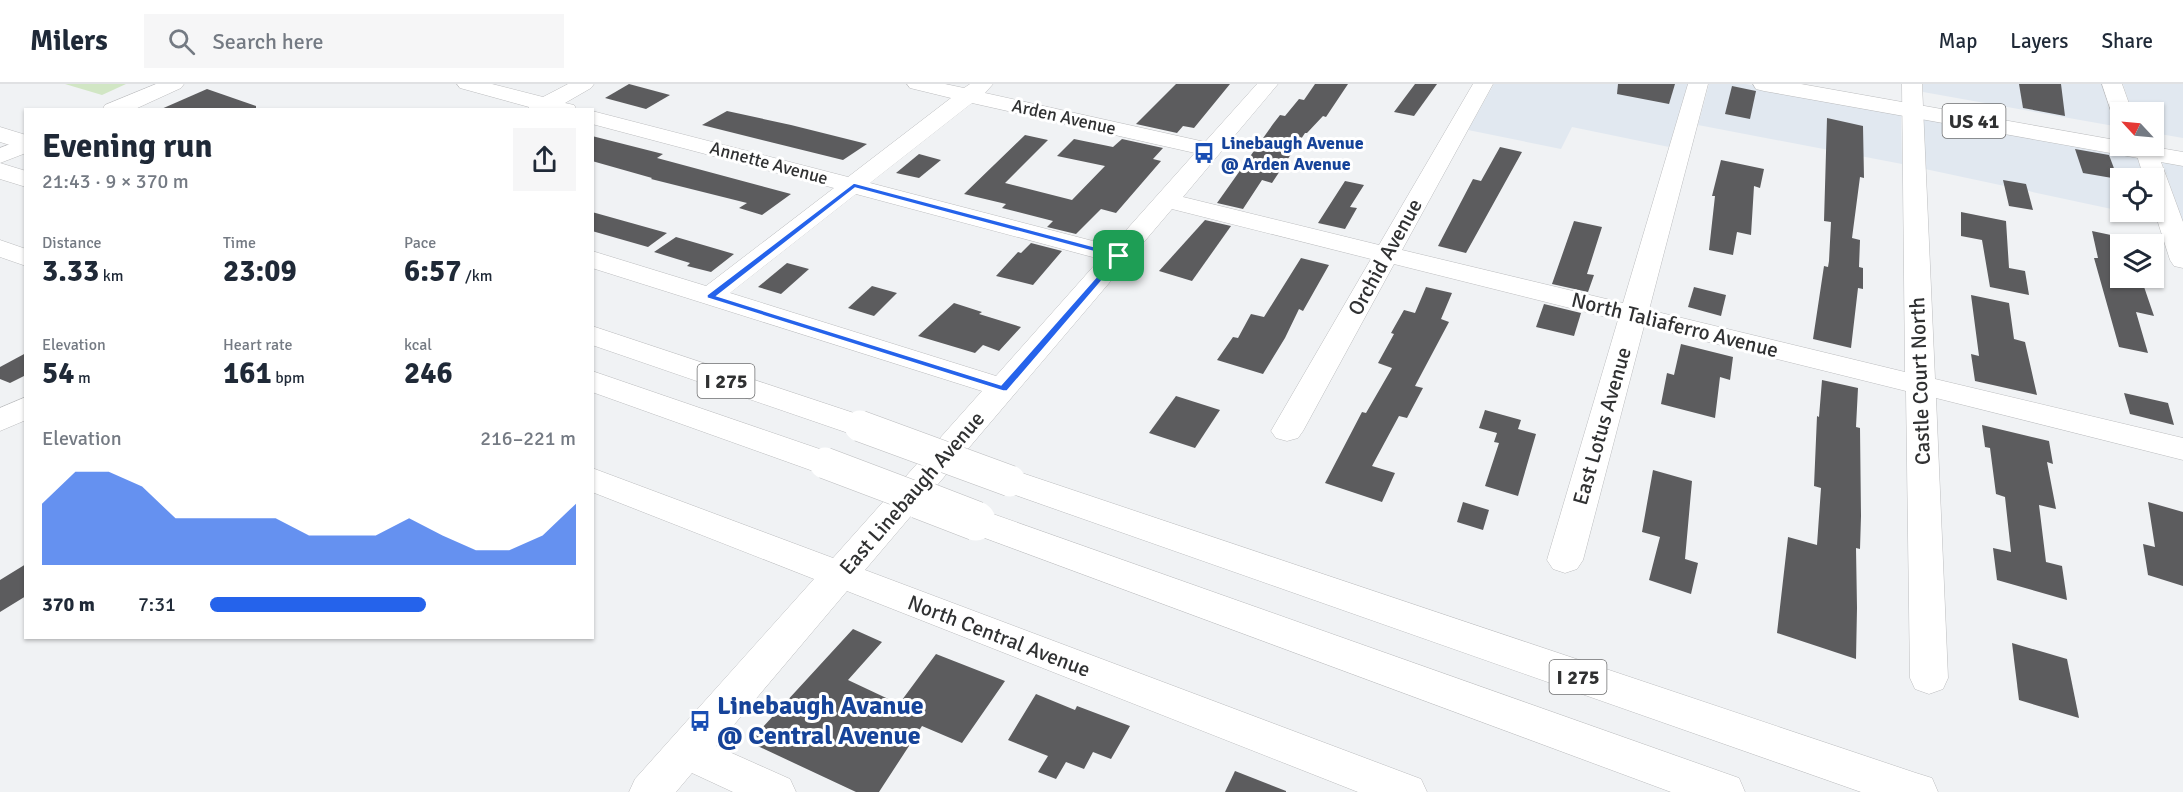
<!DOCTYPE html>
<meta charset="utf-8">
<style>
:root{--surface:#fff;--page:#f6f6f7;--text:#1f2937;--muted:#747a83;--line:#e0e1e3;--accent:#2563eb}
body{margin:0;font-family:Signika,sans-serif;background:var(--page);color:var(--text);height:100vh;display:flex;flex-direction:column;font-size:22px;white-space:nowrap}
*{box-sizing:border-box;margin:0}
p{font-size:20px;color:var(--muted)}
.icon{flex:none;width:33px;height:33px;fill:none;stroke:currentColor;stroke-width:2;stroke-linecap:round;stroke-linejoin:round}
.map{position:relative;flex:1;overflow:hidden}
.drawer{position:absolute;left:24px;top:24px;width:570px;height:531px;display:flex;flex-direction:column;background:var(--surface);border-radius:0px;box-shadow:0 2px 4px #0004}
.drawer>*{flex:none}
.needle{width:39px;rotate:296deg}
.buttons{position:absolute;left:2110px;top:18px;display:grid;gap:12px}
.buttons a{display:grid;place-items:center;width:54px;height:54px;border-radius:0px;background:var(--surface);box-shadow:0 2px 4px #0004;font-size:30px}
.pin{position:absolute;display:grid;place-items:center;width:51px;height:51px;color:#fff;margin:-26px;border-radius:12px;box-shadow:0 3px 9px #0006}
.round{display:grid;place-items:center;flex:none;width:63px;height:63px;border-radius:0px;background:var(--page)}
.headline{display:flex;align-items:center;justify-content:space-between;height:102px;padding:0 18px}
h1{font-size:33px;font-weight:700;line-height:45px}
.figures{display:grid;grid-template-columns:repeat(3,1fr);gap:9px;height:102px;padding:6px 18px}
.figures div{display:grid;align-content:center}
.figures b{font-size:30px;font-weight:700}
.figures small{font-size:16px;font-weight:400}
.figures p{font-size:16px}
.chart{height:168px;padding:12px 18px}
.chart p{display:flex;justify-content:space-between}
.chart svg{width:100%;height:108px;margin-top:6px;fill:var(--accent);opacity:.7}
ul{padding:0 18px;list-style:none;font-size:20px}
li{display:grid;grid-template-columns:96px 72px 1fr;align-items:center;height:45px}
li i{height:15px;border-radius:8px;background:var(--accent)}
header{display:flex;align-items:center;gap:36px;box-sizing:border-box;height:84px;padding:0 30px;background:var(--surface);border-bottom:2px solid var(--line)}
header strong{font-size:28px}
nav{display:flex;gap:33px;margin-inline-start:auto;font-size:21px}
.search{width:420px;height:54px;background:var(--page);display:flex;align-items:center;gap:15px;box-sizing:border-box;padding:0 21px;border-radius:0px;color:var(--muted);font-size:22px}
.map>svg:first-child{display:block}
.built{fill:#e1e8f0}
.green{fill:#d1e6c4}
.building{fill:#5c5c5e}
.lines{fill:none;stroke-linecap:round;stroke-linejoin:round}
.minor-casing{stroke:#bcbdbf;stroke-width:1}
.major-casing{stroke:#bcbdbf;stroke-width:1}
.highway-casing{stroke:#bcbdbf;stroke-width:1}
.minor{fill:#fff;fill-rule:evenodd}
.major{fill:#fff;fill-rule:evenodd}
.highway{fill:#fff;fill-rule:evenodd}
.highway-bridge-far1-casing{stroke:#bcbdbf;stroke-width:32;stroke-linecap:butt}
.highway-bridge-casing{stroke:#bcbdbf;stroke-width:40;stroke-linecap:butt}
.highway-bridge-far1{stroke:#fff;stroke-width:31}
.highway-bridge{stroke:#fff;stroke-width:39}
.route{fill:#2563eb;stroke:#fff;stroke-width:1.5;fill-rule:evenodd}
.labels{text-anchor:middle;dominant-baseline:central;stroke-width:6;stroke-linejoin:round;paint-order:stroke}
.far-street-label{font-size:18px;fill:#303132;stroke:#fff}
.far-transit-label{font-size:18px;font-weight:bold;fill:#164399;stroke:#fff;text-anchor:start}
.shield{fill:#fff;stroke:#6e6f70;stroke-width:1.5}
.shield-label{font-size:20px;font-weight:bold;fill:#303132}
.street-label{font-size:21px;fill:#303132;stroke:#fff}
.near-transit-label{font-size:26px;font-weight:bold;fill:#164399;stroke:#fff;text-anchor:start}
</style>
<header>
<strong>Milers</strong>
<div class="search"><svg class="icon" aria-label="search" viewBox="0 0 24 24"><circle cx="10" cy="10" r="6"/><path d="M15 15l6 6"/></svg>Search here</div>
<nav><a>Map</a><a>Layers</a><a>Share</a></nav>
</header>
<div class="map">
<svg width="2183" height="708" viewBox="0 0 2183 708">
<rect width="100%" height="100%" fill="#f0f2f4"/>
<g class="built">
<path d="M1494 0H1688L1669 63 1572 43 1561 65 1468 46Z"/>
<path d="M1709 0H1746L1901 28 1902 80 1698 41Z"/>
<path d="M1923 0H2102L2114 42 1923 8Z"/>
<path d="M2123 0H2183V54L2154 49V28H2132Z"/>
<path d="M1923 32 2136 70 2144 94H2121V127L1925 85Z"/>
<path d="M2161 75 2183 79V139Z"/>
</g>
<path class="green" d="M65 0H126L102 11Z"/>
<g class="building">
<path d="M629 0 670 11 646 25 605 14Z"/>
<path d="M1176 0H1230L1194 44 1183 42 1177 49 1136 40Z"/>
<path d="M1315 0H1348L1326 33 1323 32 1307 49H1305L1272 99 1262 96 1243 125 1217 119 1273 40 1280 31 1285 32 1299 15 1304 16Z"/>
<path d="M1415 0H1437L1414 32 1394 28Z"/>
<path d="M1618 0H1675L1669 20 1617 10Z"/>
<path d="M2019 0H2061L2065 32 2023 24Z"/>
<path d="M1732 2 1756 7 1750 35 1725 30Z"/>
<path d="M207 5 256 22V26H159Z"/>
<path d="M727 27 791 41 867 60 843 76 702 41Z"/>
<path d="M1827 34 1863 42 1864 94 1860 93 1852 154 1860 156 1859 183 1863 184V205L1858 204 1851 264 1813 255 1824 182 1828 183 1829 177 1831 138 1824 137Z"/>
<path d="M1025 51 1048 56 1005 99 1072 116 1105 82 1057 72 1074 55 1113 63 1122 55 1163 64 1153 75 1161 77 1116 129 1101 125 1076 150 1047 143 1053 137 1002 124 1006 120 964 110Z"/>
<path d="M592 52 663 70 657 74 791 110 762 131 739 124 747 119 651 95 652 94 592 77Z"/>
<path d="M1500 63 1522 68 1466 169 1438 162 1473 95 1481 97Z"/>
<path d="M2075 65 2109 71 2118 95 2083 89Z"/>
<path d="M919 70 941 76 919 94 896 89Z"/>
<path d="M1721 76 1764 85 1760 104 1754 102 1751 151 1737 148 1733 171 1709 166 1715 112H1712Z"/>
<path d="M2003 96 2026 100 2033 126 2009 122Z"/>
<path d="M1345 97 1364 101 1350 123 1357 124 1345 145 1318 139Z"/>
<path d="M592 128 667 149 648 163 592 147Z"/>
<path d="M1961 128 2006 137 2009 184 2025 187 2029 211 1990 203 1982 156 1961 152Z"/>
<path d="M1205 136 1231 142 1192 197 1159 187Z"/>
<path d="M1574 137 1602 143 1587 190 1594 191 1588 208 1552 200Z"/>
<path d="M2092 147 2125 154 2127 160H2121V194H2141L2154 232 2136 228 2148 269 2119 263 2094 174H2098Z"/>
<path d="M676 153 734 170 711 188 687 182 690 179 654 168Z"/>
<path d="M1031 159 1062 167 1033 201 996 192 1018 168 1021 169Z"/>
<path d="M1301 174 1329 181 1303 227 1299 225 1285 254 1263 290 1217 276 1233 253 1238 254 1251 230 1264 233Z"/>
<path d="M787 179 809 185 781 210 758 203Z"/>
<path d="M872 202 897 209 874 232 848 224Z"/>
<path d="M1426 203 1452 209 1441 235 1449 238 1415 302 1423 304 1407 334 1399 332 1372 382 1395 389 1382 418 1325 399 1362 328 1366 329 1392 284 1378 279 1394 250 1391 249 1404 226 1415 229Z"/>
<path d="M1694 203 1726 211 1721 232 1688 223Z"/>
<path d="M1971 211 2009 219 2014 255 2025 258 2037 311 1975 297 1971 270 1979 272Z"/>
<path d="M954 219 982 228 979 230 1021 243 999 267 983 261 975 269 918 252Z"/>
<path d="M1544 220 1581 229 1574 252 1536 243Z"/>
<path d="M1681 260 1733 273 1730 296 1720 293 1715 334 1661 320 1667 289 1674 291Z"/>
<path d="M26 269V291L10 299 0 295V283Z"/>
<path d="M1822 296 1858 304 1856 343 1860 344 1861 432 1860 465 1856 464 1857 524 1856 575 1777 549 1788 453 1817 461 1821 404 1814 402 1817 332 1819 333Z"/>
<path d="M2124 309 2168 319 2174 341 2130 330Z"/>
<path d="M1176 312 1220 326 1195 364 1149 349Z"/>
<path d="M1485 326 1521 336 1518 345 1536 350 1518 412 1485 402 1499 359 1494 358 1497 349 1479 344Z"/>
<path d="M1982 341 2049 357 2053 380 2047 378 2056 425 2039 421 2046 478 2062 482 2067 516 1997 496 1993 464 2011 468 2005 413 1996 410 1990 364 1985 363Z"/>
<path d="M1653 386 1692 397 1685 475 1698 479 1691 510 1649 496 1660 453 1642 448Z"/>
<path d="M1463 418 1489 426 1483 446 1457 438Z"/>
<path d="M2148 418 2183 428V502L2148 491 2143 460 2155 463Z"/>
<path d="M26 480V512L0 528V496Z"/>
<path d="M853 545 882 558 848 596 899 620 936 570 1005 597 962 659 922 642 879 708H856L749 658Z"/>
<path d="M2012 559 2067 575 2079 634 2019 616Z"/>
<path d="M1036 610 1075 626 1077 622 1130 642 1111 675 1093 668 1084 685 1066 678 1056 695 1038 688 1048 672 1008 656Z"/>
<path d="M1235 687 1286 707V708H1225Z"/>
</g>
<g class="lines">
<defs>
<g id="minor">
<path d="M156 0H184L181 4 133 26H102L105 21Z"/>
<path d="M457 0H492L543 13 568 0H594L591 4 565 19 574 21 577 26H527L529 23 460 4Z"/>
<path d="M907 0H945L964 4 970 0H993L985 9 1205 58 1257 0H1278L1183 113 1379 161 1473 0H1493L1402 166 1623 219 1688 0H1708L1649 226 1905 288 1902 0H1922L1935 295 2183 354V376L1936 314 1948 594 1943 605 1929 610 1915 605 1910 594 1906 307 1644 242 1583 476 1577 485 1565 489 1553 485 1547 476 1618 236 1394 180 1303 347 1298 354 1287 357 1276 354 1271 347 1371 175 1172 125 865 486 1421 695 1427 708H1358L847 507 716 662 790 695 796 708H733L692 689 676 708H629L635 695 814 495 592 408V384L833 474 982 307 592 184V167L706 202 834 104 592 40V27L848 93 951 14 910 4ZM972 19 1195 69 1112 162 870 99ZM856 110 1100 175 996 292 730 209Z"/>
<path d="M2102 0H2122L2132 28H2121V35L2113 33Z"/>
<path d="M26 54V69L0 79V64Z"/>
<path d="M2154 59 2183 138V184L2174 182 2170 176 2154 126V94H2144L2134 62H2154Z"/>
<path d="M0 156 26 165V182L0 173Z"/>
<path d="M26 313V336L0 347V324Z"/>
</g>
<path id="major" d="M1753 0H1801L2121 57V62H2148L2183 68V82L1764 7 1756 5Z"/>
<g id="highway">
<path d="M0 43 26 51V66L0 58Z"/>
<path d="M0 79 26 87V103L0 95Z"/>
<path d="M592 242 872 335 876 342 872 349 860 353 848 349 592 261Z"/>
<path d="M592 287 837 371 842 379 837 387 825 390 813 387 592 308Z"/>
<path d="M1010 385 1916 689 1932 694 1938 708H1861L998 405 993 397 998 389Z"/>
<path d="M976 424 1739 694 1745 708H1671L963 446 958 437 963 428Z"/>
</g>
</defs>
<use href="#minor" class="minor-casing"/>
<use href="#major" class="major-casing"/>
<use href="#highway" class="highway-casing"/>
<use href="#minor" class="minor"/>
<use href="#major" class="major"/>
<use href="#highway" class="highway"/>
<defs>
<g id="highway-bridge-far1">
<path d="M860 342 1010 397"/>
<path d="M825 379 923 416"/>
</g>
<path id="highway-bridge" d="M919 415 976 437"/>
</defs>
<use href="#highway-bridge-far1" class="highway-bridge-far1-casing"/>
<use href="#highway-bridge" class="highway-bridge-casing"/>
<use href="#highway-bridge-far1" class="highway-bridge-far1"/>
<use href="#highway-bridge" class="highway-bridge"/>
</g>
<path class="route" d="M854 99 1122 170 1123 172 1007 307H1003L707 214V211ZM855 104 1114 173 1001 301 717 212Z"/>
<defs>
<symbol id="bus-bare" viewBox="-9 -9 18 18"><path d="M-5-6H5V4H4V6H2V4H-2V6H-4V4H-5ZM-3.5-4V0h7V-4ZM-3.5 1.2v1.5H-2V1.2ZM2 1.2v1.5H3.5V1.2Z" fill="#1a4fb4" stroke="#fff" stroke-width="2.5" paint-order="stroke"/></symbol>
</defs>
<g fill-rule="evenodd">
<use href="#bus-bare" x="1189" y="54" width="30" height="30"/>
<use href="#bus-bare" x="685" y="622" width="30" height="30"/>
</g>
<g class="labels">
<g class="far-street-label">
<text transform="translate(1064 33) rotate(13)">Arden Avenue</text>
<text transform="translate(769 79) rotate(15)">Annette Avenue</text>
</g>
<g class="far-transit-label">
<text x="1221" y="59">Linebaugh Avenue<tspan x="1221" dy="21">@ Arden Avenue</tspan></text>
</g>
<g class="shield">
<rect x="1942.5" y="20" width="63" height="34" rx="4.5"/>
<rect x="697.5" y="280" width="57" height="34" rx="4.5"/>
<rect x="1549.5" y="576" width="57" height="34" rx="4.5"/>
</g>
<g class="shield-label">
<text x="1974" y="37">US 41</text>
<text x="726" y="297">I 275</text>
<text x="1578" y="593">I 275</text>
</g>
<g class="street-label">
<text transform="translate(1385 173) rotate(-61)">Orchid Avenue</text>
<text transform="translate(1675 241) rotate(14)">North Taliaferro Avenue</text>
<text transform="translate(1920 297) rotate(-92)">Castle Court North</text>
<text transform="translate(1602 342) rotate(-74)">East Lotus Avenue</text>
<text transform="translate(912 409) rotate(-49)">East Linebaugh Avenue</text>
<text transform="translate(999 552) rotate(21)">North Central Avenue</text>
</g>
<g class="near-transit-label">
<text x="717" y="622">Linebaugh Avanue<tspan x="717" dy="30">@ Central Avenue</tspan></text>
</g>
</g>
</svg>
<div class="buttons">
<a><svg class="needle" viewBox="-14 -14 28 28"><path d="M0-13l5 13h-10z" fill="#e53935"/><path d="M0 13l5-13h-10z" fill="#747a83"/></svg></a>
<a><svg class="icon" aria-label="locate" viewBox="0 0 24 24"><circle cx="12" cy="12" r="6"/><path d="M12 2v4M12 18v4M2 12h4M18 12h4"/></svg></a>
<a><svg class="icon" aria-label="layers" viewBox="0 0 24 24"><path d="M12 4l9 5-9 5-9-5zM3 14l9 5 9-5"/></svg></a>
</div>
<div class="pin" style="left:1119px;top:172px;background:#1e9e55"><svg class="icon" aria-label="arrive" viewBox="0 0 24 24"><path d="M6 21V4h12l-3 4 3 4H6"/></svg></div>
<section class="drawer">
<div class="headline"><div><h1>Evening run</h1><p>21:43 · 9 × 370 m</p></div><a class="round"><svg class="icon" aria-label="share" viewBox="0 0 24 24"><path d="M12 15V3M7 8l5-5 5 5M5 13v7h14v-7"/></svg></a></div>
<div class="figures">
<div><p>Distance</p><b>3.33<small> km</small></b></div>
<div><p>Time</p><b>23:09</b></div>
<div><p>Pace</p><b>6:57<small> /km</small></b></div>
</div>
<div class="figures">
<div><p>Elevation</p><b>54<small> m</small></b></div>
<div><p>Heart rate</p><b>161<small> bpm</small></b></div>
<div><p>kcal</p><b>246</b></div>
</div>
<div class="chart"><p><span>Elevation</span>216–221 m</p>
<svg viewBox="0 0 160 44" preserveAspectRatio="none"><path d="M0 44V19L10 6L20 6L30 12L40 25L50 25L60 25L70 25L80 32L90 32L100 32L110 25L120 32L130 38L140 38L150 32L160 19V44z"/></svg>
</div>
<ul>
<li><b>370 m</b>7:31<i style="width:59%"></i></li>
</ul>
</section>
</div>
